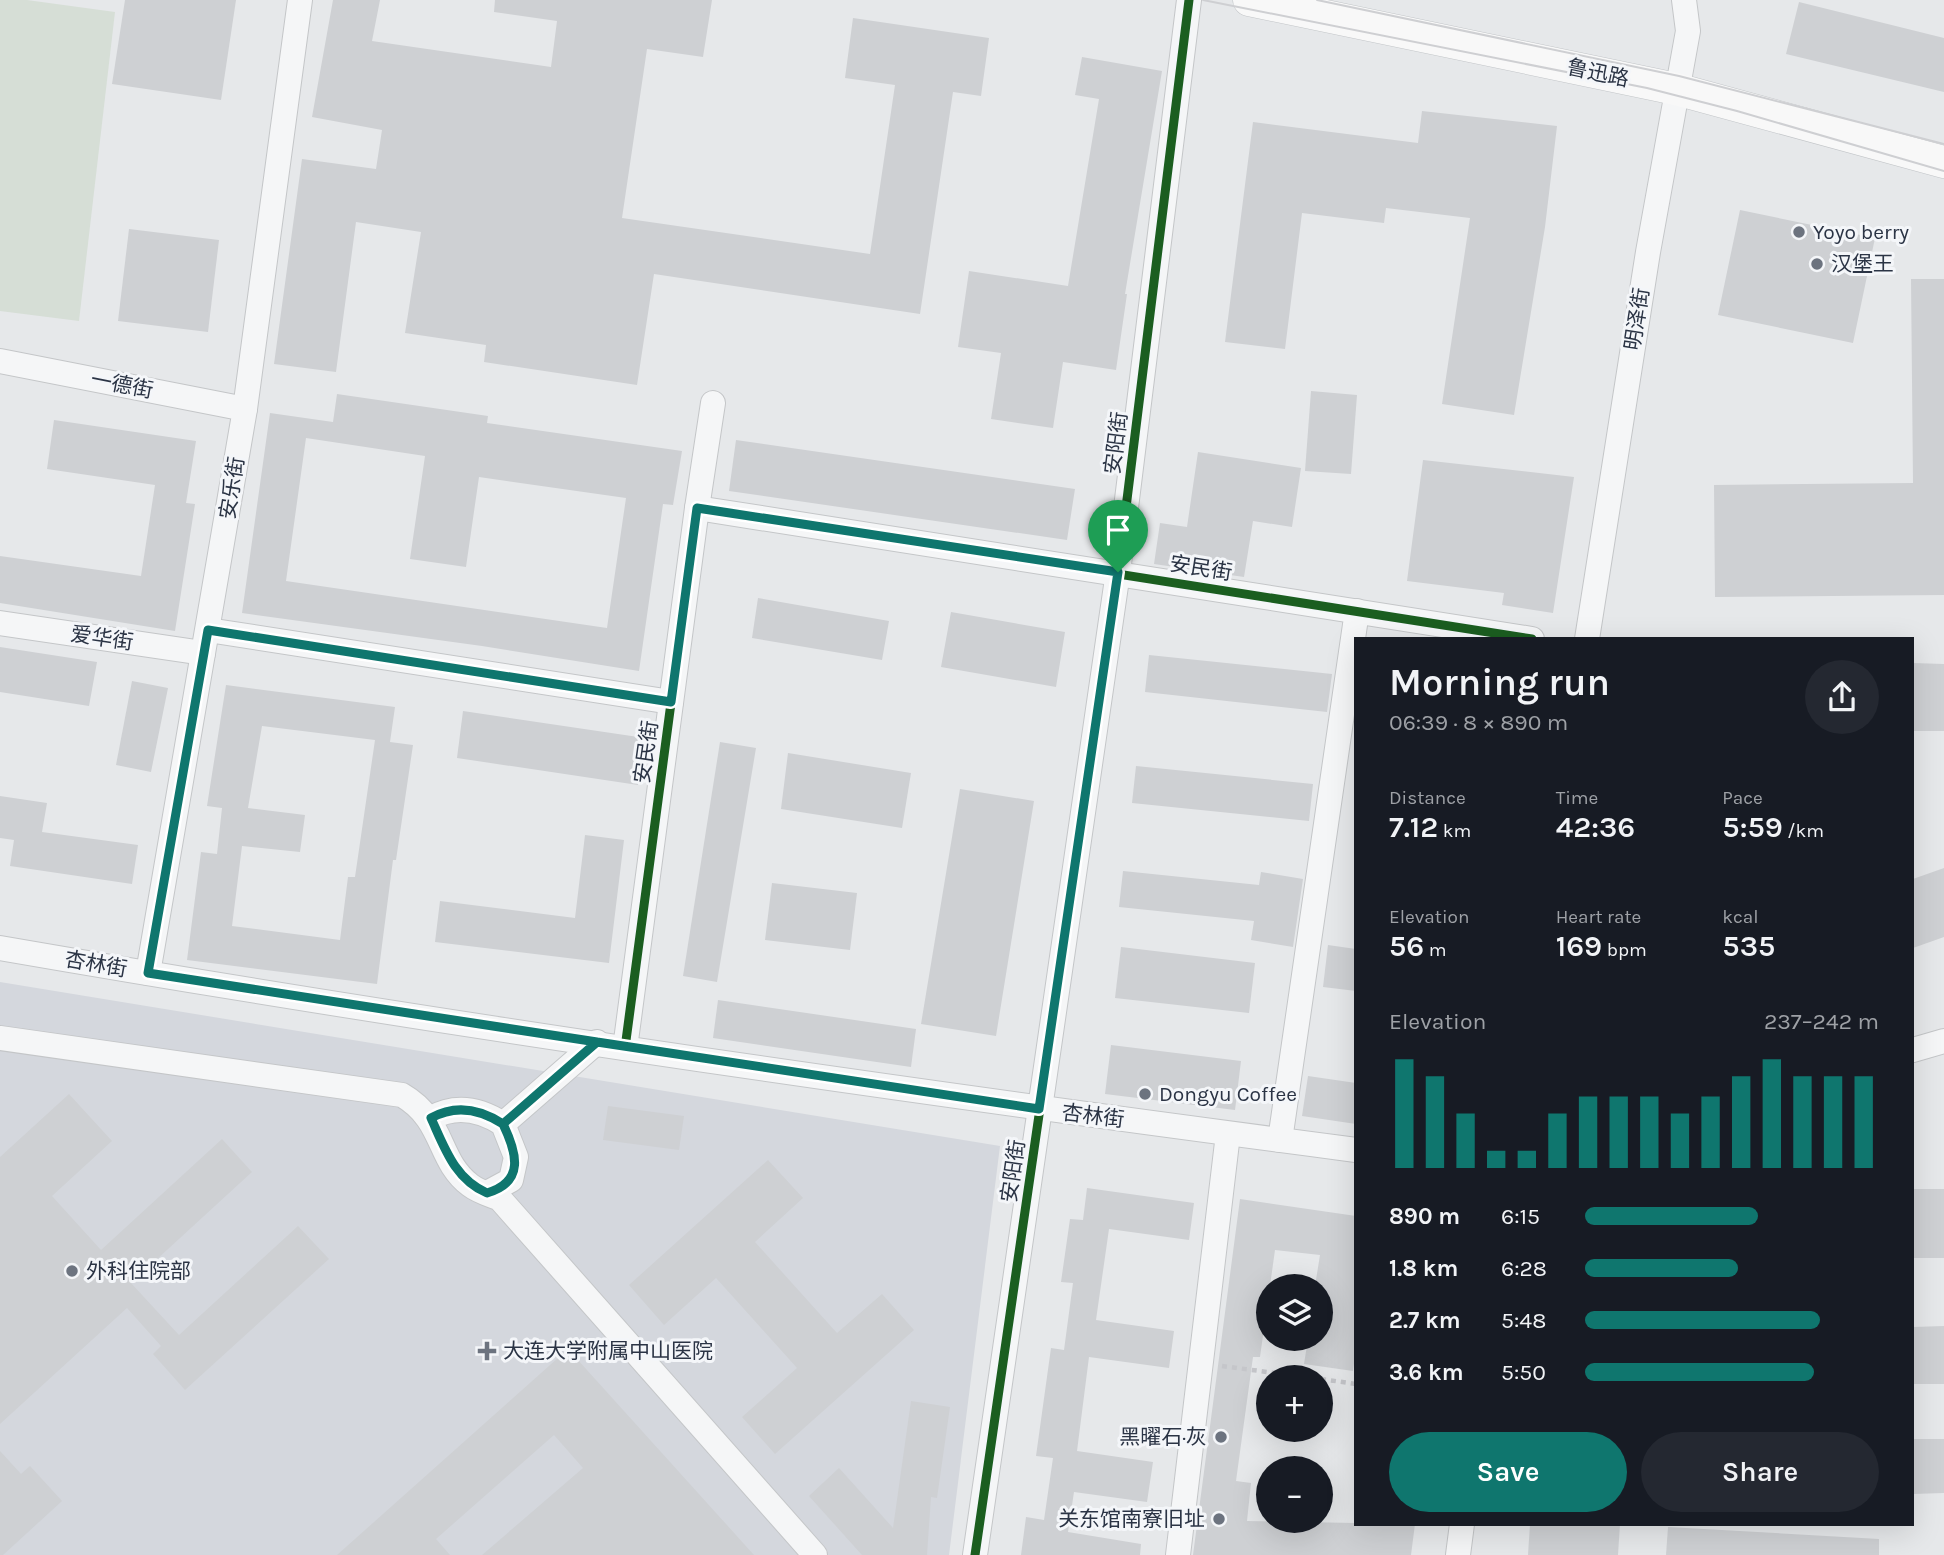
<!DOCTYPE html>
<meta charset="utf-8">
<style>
:root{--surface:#171b24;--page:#242831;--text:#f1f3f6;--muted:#9ea1a6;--accent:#0f766e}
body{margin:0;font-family:Karla,"Noto Sans SC",sans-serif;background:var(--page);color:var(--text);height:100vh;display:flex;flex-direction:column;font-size:26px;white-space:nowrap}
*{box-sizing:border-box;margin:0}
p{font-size:23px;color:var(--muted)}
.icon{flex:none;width:38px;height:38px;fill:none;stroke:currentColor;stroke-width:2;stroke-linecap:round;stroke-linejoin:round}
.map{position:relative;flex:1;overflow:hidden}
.side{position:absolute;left:1354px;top:637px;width:560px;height:889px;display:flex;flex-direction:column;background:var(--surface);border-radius:0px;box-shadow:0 7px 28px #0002}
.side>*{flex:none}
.buttons{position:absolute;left:1256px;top:1274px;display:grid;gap:14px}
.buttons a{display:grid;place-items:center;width:77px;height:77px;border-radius:50%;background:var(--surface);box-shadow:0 7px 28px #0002;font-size:35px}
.pin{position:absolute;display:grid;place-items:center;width:60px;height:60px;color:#fff;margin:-72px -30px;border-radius:50% 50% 50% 0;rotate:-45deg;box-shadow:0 0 7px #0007}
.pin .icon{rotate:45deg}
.round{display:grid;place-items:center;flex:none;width:74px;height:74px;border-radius:37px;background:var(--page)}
.overview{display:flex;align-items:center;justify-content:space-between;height:119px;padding:0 35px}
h1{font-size:38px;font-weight:600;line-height:52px}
.stats{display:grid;grid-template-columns:repeat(3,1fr);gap:10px;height:119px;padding:7px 35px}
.stats div{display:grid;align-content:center}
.stats b{font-size:30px;font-weight:600}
.stats small{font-size:19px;font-weight:400}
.stats p{font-size:19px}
.chart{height:196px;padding:14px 35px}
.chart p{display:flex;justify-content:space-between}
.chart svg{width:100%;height:126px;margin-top:7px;stroke:var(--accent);stroke-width:6}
.action{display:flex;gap:14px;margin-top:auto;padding:14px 35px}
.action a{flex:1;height:80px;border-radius:42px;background:var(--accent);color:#fff;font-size:28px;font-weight:600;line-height:80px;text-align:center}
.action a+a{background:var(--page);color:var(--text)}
ul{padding:0 35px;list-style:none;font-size:23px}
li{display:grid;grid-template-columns:112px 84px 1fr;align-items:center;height:52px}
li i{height:18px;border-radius:9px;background:var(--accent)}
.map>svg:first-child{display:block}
.built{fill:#d4d7dd}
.green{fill:#d6ded6}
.building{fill:#ced0d3;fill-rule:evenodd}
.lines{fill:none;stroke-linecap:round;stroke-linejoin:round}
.minor-casing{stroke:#c4c6c8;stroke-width:26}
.major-casing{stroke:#c2c5c8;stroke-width:33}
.path{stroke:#c5c6ca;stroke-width:4.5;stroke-dasharray:5 5;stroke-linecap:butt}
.minor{stroke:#f5f6f7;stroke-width:24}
.major{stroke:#f8f8f8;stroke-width:32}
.tram{stroke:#cecfd2;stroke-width:2}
.cycleway-casing{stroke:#f4f6f9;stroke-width:13}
.cycleway{stroke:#1b5e20;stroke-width:9}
.route-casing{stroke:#fff;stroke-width:14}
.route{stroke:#0f766e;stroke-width:9}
.poi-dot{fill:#6c737f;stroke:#f4f6f9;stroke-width:2.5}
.labels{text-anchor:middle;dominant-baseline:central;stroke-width:6;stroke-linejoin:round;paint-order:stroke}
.street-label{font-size:21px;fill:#2b3445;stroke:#f4f6f9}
.poi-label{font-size:21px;fill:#2b3445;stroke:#f4f6f9;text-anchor:start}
</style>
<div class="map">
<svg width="1944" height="1555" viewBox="0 0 1944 1555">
<rect width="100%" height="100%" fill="#e6e8ea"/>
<path class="built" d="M0 982 1000 1146 949 1555H0Z"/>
<path class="green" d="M0 0H27L115 12 79 321 0 311Z"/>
<g class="building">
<path d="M125 0H236L221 100 112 84Z"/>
<path d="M333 0H380L372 41 551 67 557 21 494 12 495 0H712L703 57 647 49 622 218 870 254 895 85 845 78 853 18 989 38 981 96 953 92 920 314 654 274 637 385 484 362 486 345 405 333 421 232 356 222 336 372 274 364 302 159 376 169 382 130 312 117Z"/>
<path d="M1799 2 1944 38V92L1786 54Z"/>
<path d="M1082 57 1162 71 1125 294H1127L1116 370 1063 362 1053 428 991 419 1001 353 958 347 969 271 1068 286 1099 99 1075 95Z"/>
<path d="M1422 111 1557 126 1545 227 1514 415 1442 404 1470 218 1386 208 1384 223 1302 213 1285 349 1225 342 1253 122 1418 143Z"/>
<path d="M1740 210 1875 238 1853 343 1718 315Z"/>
<path d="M129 229 219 240 208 332 118 321Z"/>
<path d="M1911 279H1944V595L1715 597 1714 485 1913 483Z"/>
<path d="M1311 391 1357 395 1351 474 1305 471Z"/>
<path d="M337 394 488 416 487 423 682 451 673 505 663 504 639 671 482 646 242 613 270 413 333 422ZM306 438 425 456 410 559 466 567 479 477 626 498 607 628 286 581Z"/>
<path d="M54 420 196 441 186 503 195 504 175 631 0 603V556L141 576 155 485 47 469Z"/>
<path d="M736 440 1075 489 1067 540 729 491Z"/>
<path d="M1198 452 1301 468 1292 527 1253 521 1244 577 1154 564 1160 523 1187 527Z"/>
<path d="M1423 460 1574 477 1553 613 1502 605 1504 593 1407 581Z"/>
<path d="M758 598 889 621 882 660 752 638Z"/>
<path d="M951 612 1065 632 1056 687 941 667Z"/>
<path d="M0 647 97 662 89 706 0 692Z"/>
<path d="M1149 655 1332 674 1327 712 1145 692Z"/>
<path d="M1913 663 1944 664V731H1913Z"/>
<path d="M132 681 168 688 151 772 116 765Z"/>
<path d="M226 685 395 707 390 742 413 745 396 860H393L377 984 187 960 201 852 217 854 222 808 207 806ZM262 726 375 740 355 877H348L340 940 232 926 242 846 300 852 305 815 248 808Z"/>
<path d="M463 711 645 738 638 785 457 758Z"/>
<path d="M720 742 756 748 717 982 683 976Z"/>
<path d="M788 753 911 773 902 828 781 809Z"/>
<path d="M1136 766 1313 784 1309 821 1132 803Z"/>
<path d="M960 789 1034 801 996 1036 921 1024Z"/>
<path d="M0 796 47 803 42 832 138 845 132 884 10 866 14 840 0 838Z"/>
<path d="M585 835 624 840 609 963 435 942 440 901 575 918Z"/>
<path d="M1944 868V937L1913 948V879Z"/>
<path d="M1123 871 1259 885 1261 872 1303 879 1293 947 1251 940 1254 921 1119 907Z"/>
<path d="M772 883 857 893 850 950 765 940Z"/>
<path d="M1328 945 1356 949V991L1323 987Z"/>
<path d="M1121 947 1255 963 1249 1013 1115 998Z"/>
<path d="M718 1000 916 1029 911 1067 713 1038Z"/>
<path d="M1111 1045 1241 1061 1235 1110 1105 1094Z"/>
<path d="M1308 1076 1356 1083V1124L1302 1116Z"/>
<path d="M69 1094 112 1141 52 1196 101 1250 222 1139 252 1172 131 1283 179 1335 298 1226 329 1259 185 1390 153 1354 161 1346 127 1308 0 1424V1157Z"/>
<path d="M608 1106 684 1116 679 1150 603 1140Z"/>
<path d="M768 1160 803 1198 755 1242 837 1333 882 1294 914 1330 775 1454 742 1417 797 1368 716 1278 664 1325 629 1285Z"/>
<path d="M1087 1188 1194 1203 1189 1240 1109 1229 1096 1320 1174 1331 1169 1368 1089 1357 1077 1451 1153 1462 1147 1502 1074 1492 1068 1532 1141 1544 1140 1555H1021L1026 1517 1044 1520 1053 1458 1036 1456 1051 1348 1064 1350 1073 1283 1061 1282 1070 1219 1083 1220Z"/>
<rect x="1913" y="1189" width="31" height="69"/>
<path d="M1240 1199 1356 1216V1349L1353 1371 1304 1364 1308 1339H1321V1286H1315L1320 1255 1275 1250 1260 1357H1253L1236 1481 1251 1483 1247 1521 1415 1524 1411 1555H1193Z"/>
<path d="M1944 1326V1384H1913V1327Z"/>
<path d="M568 1349 754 1555H482L583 1468 554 1435 436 1539 450 1555H337Z"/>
<path d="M911 1401 950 1407 937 1498 931 1497 927 1555H862L809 1496 839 1468 893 1528Z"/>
<path d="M1913 1439H1944V1493L1913 1494Z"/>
<path d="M0 1451 21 1474 30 1466 62 1501 3 1555H0Z"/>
<path d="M1530 1524H1620L1618 1555H1528Z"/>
<path d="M1668 1527 1879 1539V1555H1666Z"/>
</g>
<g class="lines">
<defs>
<g id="minor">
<path d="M0 361 245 409"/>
<path d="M697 508 713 403"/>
<path d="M0 623 203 653"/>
<path d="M208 630 671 702"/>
<path d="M1587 639 1648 252 1688 31 1684 0"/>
<path d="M0 948C450 1026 903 1091 1356 1150"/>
<path d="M148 973 245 409 300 0"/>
<path d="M0 1038 402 1095C445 1120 437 1160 470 1185 479 1192 491 1195 500 1199L815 1555"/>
<path d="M625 1048 697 508 1532 639"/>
<path d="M1913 1050 1944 1041"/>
<path d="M431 1118C456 1104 480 1109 503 1124L516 1157 511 1180 487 1193"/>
<path d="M503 1124 597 1042"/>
<path d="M1280 1140 1357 611"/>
<path d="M975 1555 1118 572 1189 0"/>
<path d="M1178 1555 1228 1134"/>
<path d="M1458 1555 1462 1524"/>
</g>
<path id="major" d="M1249 0 1676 89 1944 162"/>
</defs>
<use href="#minor" class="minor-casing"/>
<use href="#major" class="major-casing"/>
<g class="path">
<path d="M1222 1366 1305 1377"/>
<path d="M1321 1379 1356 1384"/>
</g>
<use href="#minor" class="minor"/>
<use href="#major" class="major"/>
<g class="tram">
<path d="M1203 0 1647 88 1737 111 1944 171"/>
<path d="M1317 0 1679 76 1944 144"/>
</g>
<defs>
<g id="cycleway">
<path d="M625 1048 697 508 1532 639"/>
<path d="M975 1555 1118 572 1189 0"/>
</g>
</defs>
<use href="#cycleway" class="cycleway-casing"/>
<use href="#cycleway" class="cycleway"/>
</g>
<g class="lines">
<defs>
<path id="route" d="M1118 572 697 508 671 702 208 630 148 973 597 1042 503 1124C517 1153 525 1182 487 1193 455 1179 445 1149 431 1118 456 1104 480 1109 503 1124L597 1042 1039 1109 1118 572"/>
</defs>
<use href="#route" class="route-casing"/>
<use href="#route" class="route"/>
</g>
<g class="poi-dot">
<circle cx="1799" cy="232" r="7"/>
<circle cx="1817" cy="264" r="7"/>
<circle cx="1145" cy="1094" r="7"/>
<circle cx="72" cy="1271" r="7"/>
<path d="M483.5 1340.5h7v7h7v7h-7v7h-7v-7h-7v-7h7z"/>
<circle cx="1221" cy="1437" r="7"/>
<circle cx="1219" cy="1519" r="7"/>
</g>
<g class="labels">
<g class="street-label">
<text transform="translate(1598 73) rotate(12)">鲁迅路</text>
<text transform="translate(1637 319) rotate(-81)">明泽街</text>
<text transform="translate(122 385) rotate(11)">一德街</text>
<text transform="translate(1116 443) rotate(-83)">安阳街</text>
<text transform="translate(232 488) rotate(-81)">安乐街</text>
<text transform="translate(1201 568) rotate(9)">安民街</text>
<text transform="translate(102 638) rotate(8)">爱华街</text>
<text transform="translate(646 752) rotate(-82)">安民街</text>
<text transform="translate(96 964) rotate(10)">杏林街</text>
<text transform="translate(1093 1116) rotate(7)">杏林街</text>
<text transform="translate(1013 1171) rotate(-82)">安阳街</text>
</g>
<g class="poi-label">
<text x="1813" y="232">Yoyo berry</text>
<text x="1831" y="264">汉堡王</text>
<text x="1159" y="1094">Dongyu Coffee</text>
<text x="86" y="1271">外科住院部</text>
<text x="503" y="1351">大连大学附属中山医院</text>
<text x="1207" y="1437" text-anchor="end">黑曜石·灰</text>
<text x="1205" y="1519" text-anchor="end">关东馆南寮旧址</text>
</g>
</g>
</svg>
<div class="buttons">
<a><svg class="icon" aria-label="layers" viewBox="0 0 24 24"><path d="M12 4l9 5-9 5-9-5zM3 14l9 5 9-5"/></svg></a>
<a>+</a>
<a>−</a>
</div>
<div class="pin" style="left:1118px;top:572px;background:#1e9e55"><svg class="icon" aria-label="arrive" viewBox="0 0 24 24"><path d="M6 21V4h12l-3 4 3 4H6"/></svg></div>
<section class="side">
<div class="overview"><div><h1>Morning run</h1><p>06:39 · 8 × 890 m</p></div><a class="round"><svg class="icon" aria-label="share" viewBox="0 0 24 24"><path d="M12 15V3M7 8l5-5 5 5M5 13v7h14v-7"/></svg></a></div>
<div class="stats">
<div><p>Distance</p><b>7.12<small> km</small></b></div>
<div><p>Time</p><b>42:36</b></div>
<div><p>Pace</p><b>5:59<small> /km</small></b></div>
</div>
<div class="stats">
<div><p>Elevation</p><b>56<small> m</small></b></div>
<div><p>Heart rate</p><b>169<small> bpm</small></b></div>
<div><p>kcal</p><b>535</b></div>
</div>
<div class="chart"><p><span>Elevation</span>237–242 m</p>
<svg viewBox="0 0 160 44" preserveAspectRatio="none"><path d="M5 44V6M15 44V12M25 44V25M35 44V38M45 44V38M55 44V25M65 44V19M75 44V19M85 44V19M95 44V25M105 44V19M115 44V12M125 44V6M135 44V12M145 44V12M155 44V12"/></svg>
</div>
<ul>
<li><b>890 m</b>6:15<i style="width:59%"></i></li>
<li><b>1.8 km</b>6:28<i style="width:52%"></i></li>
<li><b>2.7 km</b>5:48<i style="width:80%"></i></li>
<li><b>3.6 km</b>5:50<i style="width:78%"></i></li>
</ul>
<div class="action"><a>Save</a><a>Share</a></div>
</section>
</div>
